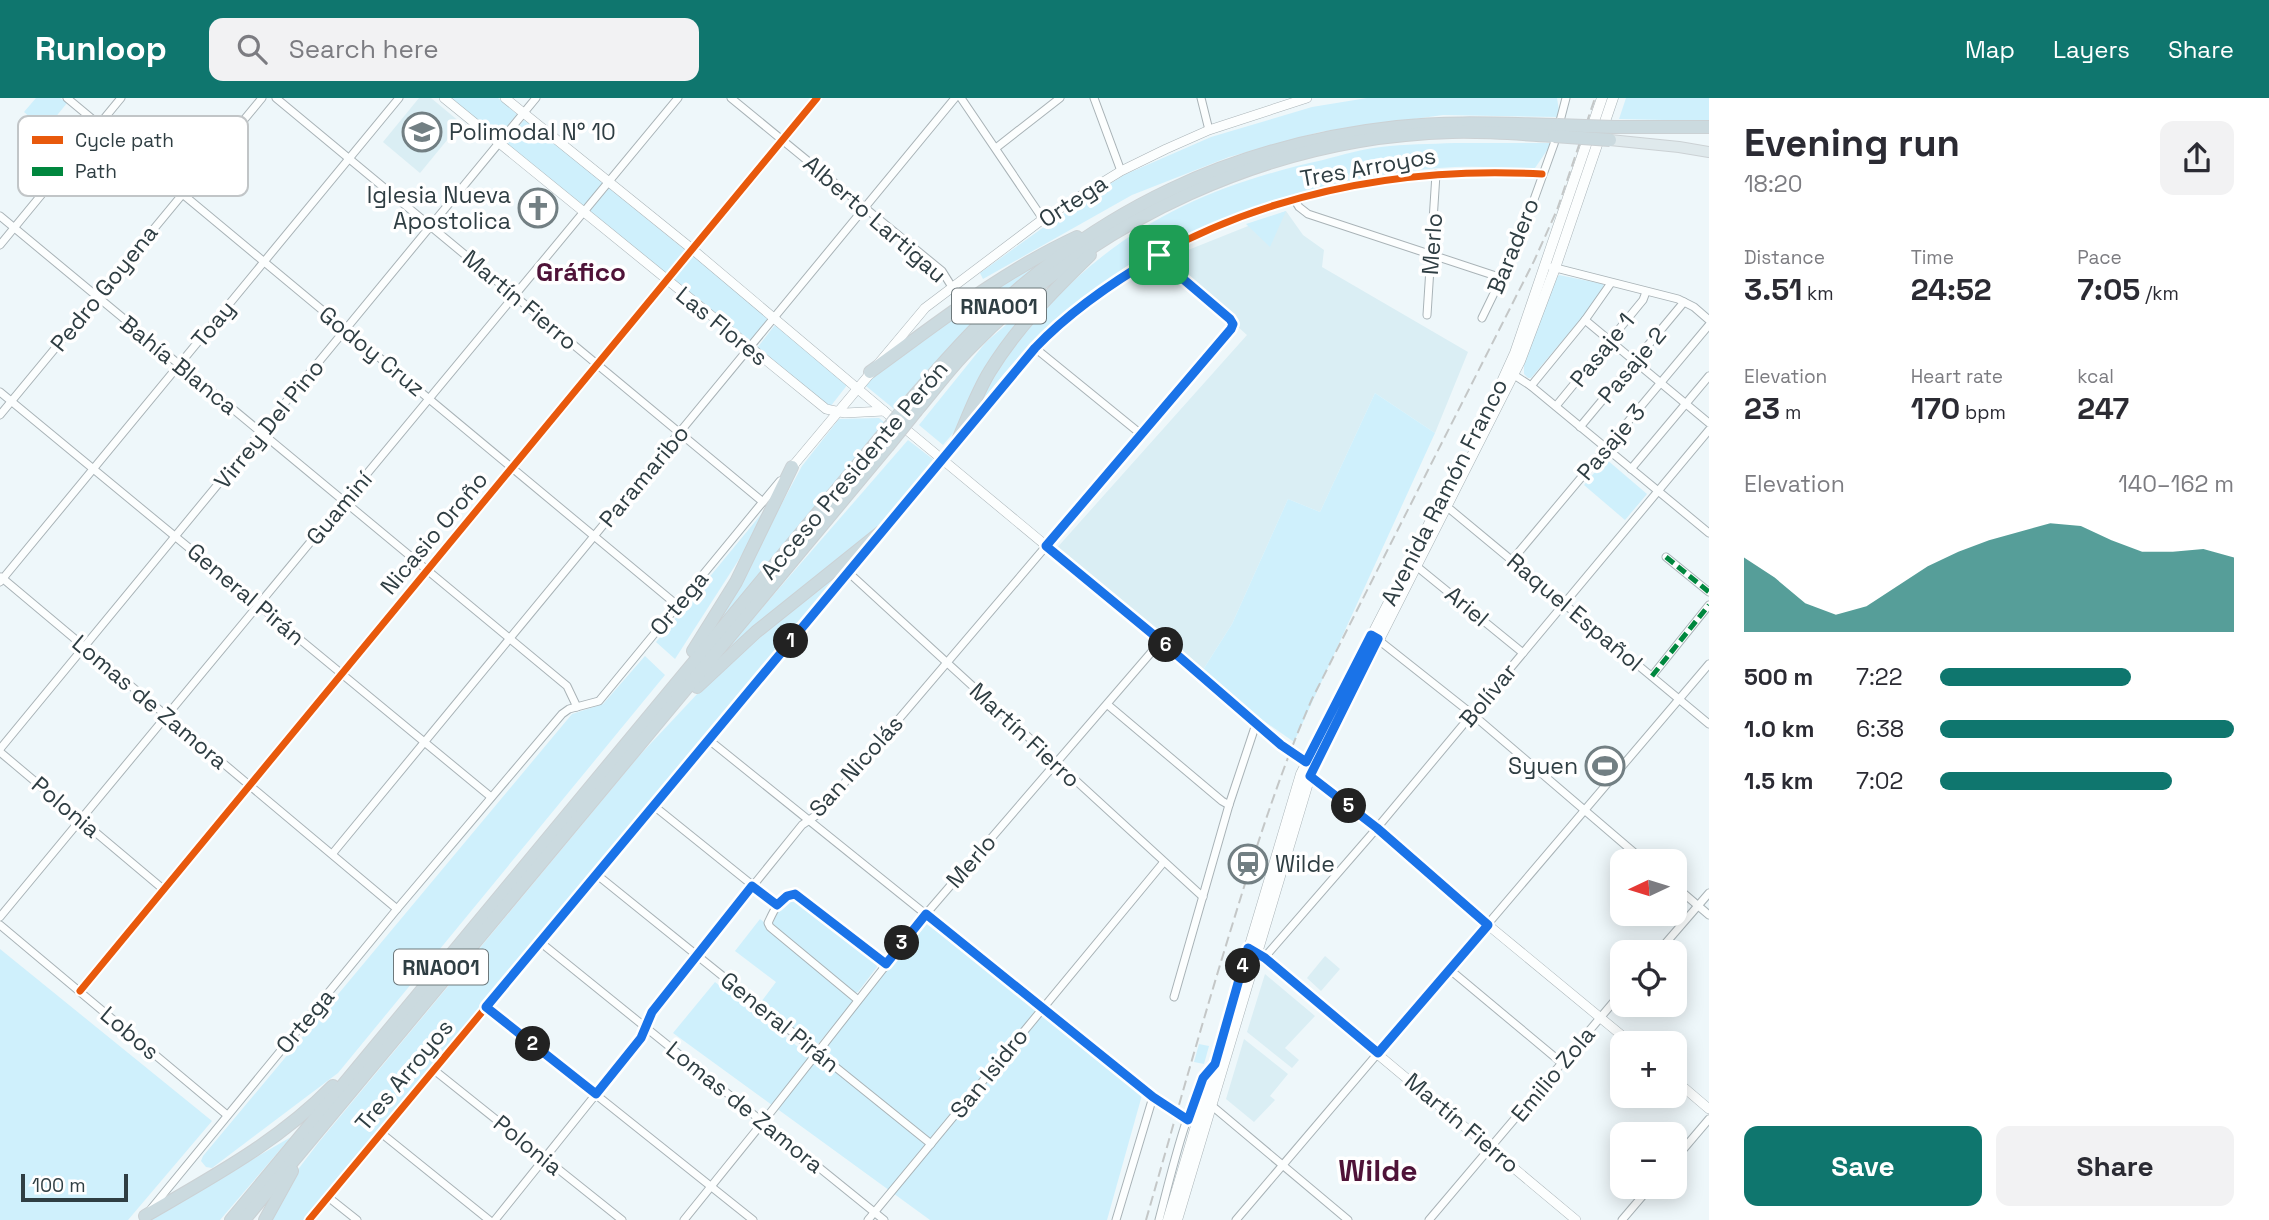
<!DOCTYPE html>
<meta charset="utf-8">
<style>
:root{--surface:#fff;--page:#f2f2f3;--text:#2b2b33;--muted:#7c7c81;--accent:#0f766e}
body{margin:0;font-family:"Space Grotesk",sans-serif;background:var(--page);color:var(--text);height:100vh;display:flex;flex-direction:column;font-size:26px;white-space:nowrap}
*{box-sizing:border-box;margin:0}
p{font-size:23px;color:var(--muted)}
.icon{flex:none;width:38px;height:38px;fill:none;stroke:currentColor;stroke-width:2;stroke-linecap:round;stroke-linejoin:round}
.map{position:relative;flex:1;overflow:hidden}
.drawer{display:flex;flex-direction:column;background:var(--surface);width:560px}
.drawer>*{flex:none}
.needle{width:46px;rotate:266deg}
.tools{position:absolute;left:1610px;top:751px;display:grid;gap:14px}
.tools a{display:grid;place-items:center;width:77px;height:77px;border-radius:14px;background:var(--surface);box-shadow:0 4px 18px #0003;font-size:35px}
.scale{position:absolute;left:21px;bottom:18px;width:107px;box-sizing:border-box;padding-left:7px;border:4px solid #2f3e43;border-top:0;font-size:19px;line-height:24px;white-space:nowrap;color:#2f3e43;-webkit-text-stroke:5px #fff;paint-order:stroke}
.pin{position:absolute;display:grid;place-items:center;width:60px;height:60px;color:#fff;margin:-30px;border-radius:14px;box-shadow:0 4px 10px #0006}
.km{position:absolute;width:35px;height:35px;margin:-18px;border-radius:50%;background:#222;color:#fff;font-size:19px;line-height:35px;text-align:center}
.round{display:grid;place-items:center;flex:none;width:74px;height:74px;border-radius:14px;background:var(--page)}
.overview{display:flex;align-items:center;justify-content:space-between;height:119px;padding:0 35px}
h1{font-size:38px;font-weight:700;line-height:52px}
.metrics{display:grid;grid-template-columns:repeat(3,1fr);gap:10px;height:119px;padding:7px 35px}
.metrics div{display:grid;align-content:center}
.metrics b{font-size:30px;font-weight:700}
.metrics small{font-size:19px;font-weight:400}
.metrics p{font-size:19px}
.chart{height:196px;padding:14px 35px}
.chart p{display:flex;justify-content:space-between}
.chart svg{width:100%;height:126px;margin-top:7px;fill:var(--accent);opacity:.7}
.action{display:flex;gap:14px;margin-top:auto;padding:14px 35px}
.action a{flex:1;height:80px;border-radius:14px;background:var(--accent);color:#fff;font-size:28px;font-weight:700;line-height:80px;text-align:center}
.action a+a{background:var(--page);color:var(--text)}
ul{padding:0 35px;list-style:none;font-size:23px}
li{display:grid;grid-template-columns:112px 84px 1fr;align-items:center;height:52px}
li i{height:18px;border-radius:9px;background:var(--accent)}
header{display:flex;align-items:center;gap:42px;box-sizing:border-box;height:98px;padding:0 35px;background:var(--accent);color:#fff}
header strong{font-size:33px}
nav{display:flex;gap:38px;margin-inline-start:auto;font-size:24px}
.search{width:490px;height:63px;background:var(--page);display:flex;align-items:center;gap:18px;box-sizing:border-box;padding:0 24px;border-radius:14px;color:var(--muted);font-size:26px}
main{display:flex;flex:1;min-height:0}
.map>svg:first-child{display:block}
.built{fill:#daeef4}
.green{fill:#cff0fc}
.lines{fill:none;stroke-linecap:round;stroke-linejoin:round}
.minor-casing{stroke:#a9b3b7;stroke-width:9}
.tertiary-casing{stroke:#a9b3b7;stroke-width:10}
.secondary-casing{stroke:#a9b3b7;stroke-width:11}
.primary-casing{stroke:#cbd1d4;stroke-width:12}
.motorway-casing{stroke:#cbd1d4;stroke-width:14}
.minor{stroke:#fcfefe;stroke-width:7}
.tertiary{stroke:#fcfefe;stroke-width:9}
.secondary{stroke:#fcfefe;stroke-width:10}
.primary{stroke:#dfe9ec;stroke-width:10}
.motorway{stroke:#cbdadf;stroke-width:12}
.rail{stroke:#c4c7c7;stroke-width:2;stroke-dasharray:10 5;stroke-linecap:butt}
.motorway-bridge-casing{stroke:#cbd1d4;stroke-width:14;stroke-linecap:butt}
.motorway-bridge{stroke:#cbdadf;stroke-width:12}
.quiet{stroke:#00873e;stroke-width:5;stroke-dasharray:10 5;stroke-linecap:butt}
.cycleway-casing{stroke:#fff;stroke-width:11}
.cycleway{stroke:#e8590c;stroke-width:7}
.route-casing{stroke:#fff;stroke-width:14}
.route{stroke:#1a73e8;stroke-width:9}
.labels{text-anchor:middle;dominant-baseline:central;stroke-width:7;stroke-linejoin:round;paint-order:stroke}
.shield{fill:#fff;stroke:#6d787b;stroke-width:2}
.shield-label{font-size:21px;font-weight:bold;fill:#2f3e43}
.poi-label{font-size:23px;fill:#2f3e43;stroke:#fff;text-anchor:start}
.street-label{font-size:23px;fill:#2f3e43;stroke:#fff}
.quarter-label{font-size:26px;font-weight:bold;fill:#4f1338;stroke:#fff}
.district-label{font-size:30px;font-weight:bold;fill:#4f1338;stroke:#fff}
.key{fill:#fff;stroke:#c1c5c7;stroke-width:2}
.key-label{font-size:19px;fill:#2f3e43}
</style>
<header>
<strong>Runloop</strong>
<div class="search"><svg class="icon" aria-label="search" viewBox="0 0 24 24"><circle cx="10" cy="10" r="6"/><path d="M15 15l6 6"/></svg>Search here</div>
<nav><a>Map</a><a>Layers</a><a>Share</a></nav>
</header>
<main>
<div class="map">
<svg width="1709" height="1122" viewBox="0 0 1709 1122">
<rect width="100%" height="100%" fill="#eef7fa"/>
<g class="built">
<path d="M419 0H431L461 25 420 75 383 44Z"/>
<path d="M1286 113 1303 137 1324 152 1322 169 1468 254 1435 335 1375 295 1320 414 1288 401 1232 526 1199 578 1055 452 1247 237 1163 162Z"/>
<path d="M1325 858 1340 871 1321 893 1307 880Z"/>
<path d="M1265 876 1315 918 1285 950 1299 962 1292 970 1247 934Z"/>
<path d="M1244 941 1288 976 1270 998 1275 1002 1254 1024 1226 1001Z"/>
</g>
<g class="green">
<path d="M36 0H60L67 5 45 32 24 14Z"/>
<path d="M450 0H498L517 16 498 40Z"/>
<path d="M1367 0H1557L1560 19 1443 17 1320 34 1229 59 1132 97 983 181 980 175 1048 126 1124 77 1211 39 1312 9Z"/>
<path d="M1626 0H1709V23L1619 21Z"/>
<path d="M525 21 603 84 584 109 505 45Z"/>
<path d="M1455 45H1552L1535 70C1503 70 1471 67 1439 70 1287 82 1143 138 1033 246 1014 264 998 286 980 306 995 267 1022 236 1050 206 1128 124 1214 86 1323 62 1342 57 1361 51 1381 49 1405 46 1430 46 1455 45Z"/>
<path d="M609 90 685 152 666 176 589 114Z"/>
<path d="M1286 113 1270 149 1246 126Z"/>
<path d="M693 157 769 219 749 244 673 182Z"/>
<path d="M1047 160 978 223 894 311 866 288 880 269 998 187Z"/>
<path d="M1559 177 1603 186 1605 192 1531 280H1528L1524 276V267L1555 180Z"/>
<path d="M1058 182 979 282 955 333 943 347 919 327 986 244Z"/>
<path d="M775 227 848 286 830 309 757 250Z"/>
<path d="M1375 295 1435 335 1294 644 1199 578 1232 526 1288 401 1320 414Z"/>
<path d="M879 320 884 324 708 543 802 368 839 321Z"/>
<path d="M908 342 934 362 874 437 722 556Z"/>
<path d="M1606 361 1647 396 1625 422 1584 387Z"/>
<path d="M763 414 765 421 675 561 656 544Z"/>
<path d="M852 463 303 1122H267L296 1074 319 1044 638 659 730 561Z"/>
<path d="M645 558 665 577 338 975 212 1070 206 1069 201 1063 203 1058 572 616 603 606Z"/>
<path d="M795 800 876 864 877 869 858 894 855 895 772 828 779 809Z"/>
<path d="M760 821 766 826 765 830 852 901V905L818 946 814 947 761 904 776 884 735 853Z"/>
<path d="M920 821 1144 990 1107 1122H930L673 935 715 884 811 959Z"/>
<path d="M0 851 212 1023 128 1122H0Z"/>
<path d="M1199 946 1209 948 1204 966 1194 964Z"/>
<path d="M291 1039 220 1122H149L150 1121Z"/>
</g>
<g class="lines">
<defs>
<g id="minor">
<path d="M67 0 677 507"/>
<path d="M276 0 763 404"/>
<path d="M731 0 942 173 952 189"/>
<path d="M961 0 1043 121"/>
<path d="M1094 0 1121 73"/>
<path d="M1201 0 1209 32"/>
<path d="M996 50 1060 0"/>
<path d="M1294 101 1299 109 1308 116 1502 180"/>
<path d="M0 118 567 588 577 609"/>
<path d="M0 147 121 0"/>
<path d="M1552 169 1678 201 1694 209 1709 222"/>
<path d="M1427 217 1436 76"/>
<path d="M1482 220 1518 146 1554 46 1566 0"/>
<path d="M1585 222 1709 325"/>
<path d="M1035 250 1142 337"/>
<path d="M1511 275 1531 288 1709 435"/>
<path d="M1531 288 1585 222 1611 185"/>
<path d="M0 294 491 699"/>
<path d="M1556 308 1643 202 1646 194"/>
<path d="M0 317 262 0"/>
<path d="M1580 329 1684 204"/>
<path d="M968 330C992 301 1016 268 1043 241 1175 114 1363 66 1542 76"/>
<path d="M1631 371 1709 278"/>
<path d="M1443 408 1451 412 1709 626"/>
<path d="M880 435 960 339"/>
<path d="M1666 459 1709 494"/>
<path d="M1513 461 1709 227"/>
<path d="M1415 467 1523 555"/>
<path d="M848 474 1203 799"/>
<path d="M1 479 397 811"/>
<path d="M0 484 399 0"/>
<path d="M1376 540 1472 616 1644 763"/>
<path d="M1652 578 1709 507"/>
<path d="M1108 607 1222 703 1229 707"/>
<path d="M709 642 1153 999 1188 1022"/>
<path d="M0 651 536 0"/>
<path d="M0 654 163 791"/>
<path d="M654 708 777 807"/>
<path d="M333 755 955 0"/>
<path d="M596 776 931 1046"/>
<path d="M1675 788 1709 817"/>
<path d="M0 819 678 0"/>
<path d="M0 827 227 1017"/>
<path d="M540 844 884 1122"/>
<path d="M1658 854 1709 795"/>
<path d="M1264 860 1377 730 1709 332"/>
<path d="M1449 871 1563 966"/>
<path d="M80 893 817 0"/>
<path d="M1174 899 1229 707 1256 626"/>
<path d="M858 902 770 829 768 825C774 812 780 797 795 796L886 866"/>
<path d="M486 909 753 1122"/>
<path d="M434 972 622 1122"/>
<path d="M1211 1007 1348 1122"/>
<path d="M381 1035 489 1122"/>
<path d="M1675 1061 1709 1021"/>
<path d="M328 1099 357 1122"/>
<path d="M151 1111 397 811 562 616 569 611 599 603 780 383"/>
<path d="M309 1122 866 452"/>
<path d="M495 1122 641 940 652 913 697 857 802 727 818 716 1231 231 1233 226 1230 221 1162 163 1159 157"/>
<path d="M684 1122 763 1024 926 816 1161 543"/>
<path d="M868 1122 1163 765"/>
<path d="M1116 1122 1153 999"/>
<path d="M1159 1122C1169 1085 1189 995 1212 969"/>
<path d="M1236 1122 1709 566"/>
<path d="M1429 1122 1622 894"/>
<path d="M1622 1122 1651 1088"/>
</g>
<g id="tertiary">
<path d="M444 0 826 311 845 315 884 313"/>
<path d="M505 0 692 151 890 318"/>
<path d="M908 333 1161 543 1281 647 1306 664"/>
<path d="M792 369 925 210 1043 121 1121 73 1166 51 1209 32 1307 0"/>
<path d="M1310 678 1377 730 1488 827 1631 945"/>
<path d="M1253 852 1576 1122"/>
<path d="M1675 982 1709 1011"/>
</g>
<g id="secondary">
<path d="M1495 299 1515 255 1602 0"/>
<path d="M1168 1122 1301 676 1449 387"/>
<path d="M1177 1122 1310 678 1520 263 1555 170 1613 0"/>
</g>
<path id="primary" d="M1610 42 1679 49 1709 54"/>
<g id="motorway">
<path d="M1614 29H1709"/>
<path d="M870 274C938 225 1000 175 1077 139"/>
<path d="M907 306C930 280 953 253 978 228 1096 112 1233 47 1397 29 1450 23 1504 26 1557 27"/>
<path d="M917 312C934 292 950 270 969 251 1095 121 1270 39 1452 34 1486 33 1520 36 1554 38"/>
<path d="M958 342C968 319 977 294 990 273 1017 229 1054 192 1090 157"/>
<path d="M693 553 736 484 792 369"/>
<path d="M697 589 756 534 881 434"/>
<path d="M145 1118C212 1079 278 1044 333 988"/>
<path d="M231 1122 879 341"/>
<path d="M244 1122 888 348"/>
<path d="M265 1122 292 1073"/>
</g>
</defs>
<use href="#minor" class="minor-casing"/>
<use href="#tertiary" class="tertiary-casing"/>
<use href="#secondary" class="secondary-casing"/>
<use href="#primary" class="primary-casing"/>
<use href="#motorway" class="motorway-casing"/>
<use href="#minor" class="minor"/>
<use href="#tertiary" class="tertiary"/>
<use href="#secondary" class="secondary"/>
<use href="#primary" class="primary"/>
<use href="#motorway" class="motorway"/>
<path class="rail" d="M1146 1122C1174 1025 1201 928 1231 831 1255 753 1279 676 1312 601L1534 163 1557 112 1595 0"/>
<defs>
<g id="motorway-bridge">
<path d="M1557 27 1614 29"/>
<path d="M1554 38 1610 42"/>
<path d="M879 341 907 306"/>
<path d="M888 348 917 312"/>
</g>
</defs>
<use href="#motorway-bridge" class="motorway-bridge-casing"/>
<use href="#motorway-bridge" class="motorway-bridge"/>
<g class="quiet">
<path d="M1666 459 1709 494"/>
<path d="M1652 578 1709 507"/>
</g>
<defs>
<g id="cycleway">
<path d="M80 893 817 0"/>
<path d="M309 1122 958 342C986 308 1012 271 1044 241 1176 114 1362 66 1542 76"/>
</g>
</defs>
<use href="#cycleway" class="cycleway-casing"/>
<use href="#cycleway" class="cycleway"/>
</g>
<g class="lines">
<defs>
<path id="route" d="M1159 157 1162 163 1230 221 1233 226 1231 231 1046 448 1161 543 1281 647 1306 664 1371 537 1378 541 1310 678 1377 730 1488 827 1378 955 1265 860 1248 850 1215 966 1203 980 1188 1022 1153 999 926 816 886 866 795 796 787 798 777 807 752 788 652 914 641 940 596 996 486 909 1035 250C1070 213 1114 183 1159 157Z"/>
</defs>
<use href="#route" class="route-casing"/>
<use href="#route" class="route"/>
</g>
<defs>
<symbol id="school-ring" viewBox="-11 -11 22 22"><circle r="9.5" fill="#fff" stroke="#727f83" stroke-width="1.5"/><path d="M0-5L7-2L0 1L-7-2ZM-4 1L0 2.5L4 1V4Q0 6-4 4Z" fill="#727f83"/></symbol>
<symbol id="church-ring" viewBox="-11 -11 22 22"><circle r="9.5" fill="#fff" stroke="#727f83" stroke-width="1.5"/><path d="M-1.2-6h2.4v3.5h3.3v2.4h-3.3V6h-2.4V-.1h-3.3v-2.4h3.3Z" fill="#727f83"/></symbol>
<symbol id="stadium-ring" viewBox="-11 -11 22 22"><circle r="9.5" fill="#fff" stroke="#727f83" stroke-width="1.5"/><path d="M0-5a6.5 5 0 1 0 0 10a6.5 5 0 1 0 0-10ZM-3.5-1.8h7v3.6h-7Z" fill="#727f83"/></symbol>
<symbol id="station-ring" viewBox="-11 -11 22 22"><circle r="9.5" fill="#fff" stroke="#727f83" stroke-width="1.5"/><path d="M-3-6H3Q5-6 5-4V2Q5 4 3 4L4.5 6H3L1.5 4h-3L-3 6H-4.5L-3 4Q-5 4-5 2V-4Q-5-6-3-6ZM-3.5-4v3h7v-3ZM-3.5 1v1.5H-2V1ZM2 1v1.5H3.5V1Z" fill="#727f83"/></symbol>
</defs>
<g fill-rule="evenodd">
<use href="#school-ring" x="400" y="12" width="44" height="44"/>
<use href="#church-ring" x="516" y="88" width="44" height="44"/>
<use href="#stadium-ring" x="1583" y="646" width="44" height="44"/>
<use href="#station-ring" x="1226" y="744" width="44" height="44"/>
</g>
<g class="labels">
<g class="shield">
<rect x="952" y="190.5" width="94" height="35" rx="5"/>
<rect x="394" y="851.5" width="94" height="35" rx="5"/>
</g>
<g class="shield-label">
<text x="999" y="208">RNA001</text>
<text x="441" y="869">RNA001</text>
</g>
<g class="poi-label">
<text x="449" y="34">Polimodal N° 10</text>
<text x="511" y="97" text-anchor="end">Iglesia Nueva<tspan x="511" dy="26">Apostolica</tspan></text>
<text x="1578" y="668" text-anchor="end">Syuen</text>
<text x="1275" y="766">Wilde</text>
</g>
<g class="street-label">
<text transform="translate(1368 69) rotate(-10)">Tres Arroyos</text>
<text transform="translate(1073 103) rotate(-33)">Ortega</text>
<text transform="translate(875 121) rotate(41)">Alberto Lartigau</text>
<text transform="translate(1432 146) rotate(-86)">Merlo</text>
<text transform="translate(1513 148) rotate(-68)">Baradero</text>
<text transform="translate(104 190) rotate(-51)">Pedro Goyena</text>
<text transform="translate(520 202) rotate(40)">Martín Fierro</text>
<text transform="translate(213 226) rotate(-50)">Toay</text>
<text transform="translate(722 228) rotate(39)">Las Flores</text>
<text transform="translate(1602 252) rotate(-51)">Pasaje 1</text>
<text transform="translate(372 253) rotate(39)">Godoy Cruz</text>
<text transform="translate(179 267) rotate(39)">Bahía Blanca</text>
<text transform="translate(1632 267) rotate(-50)">Pasaje 2</text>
<text transform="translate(269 326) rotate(-51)">Virrey Del Pino</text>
<text transform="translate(1611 344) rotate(-50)">Pasaje 3</text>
<text transform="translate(854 372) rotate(-50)">Acceso Presidente Perón</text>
<text transform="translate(644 378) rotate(-50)">Paramaribo</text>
<text transform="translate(1444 394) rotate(-63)">Avenida Ramón Franco</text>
<text transform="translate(339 410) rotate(-50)">Guaminí</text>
<text transform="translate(434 435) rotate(-50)">Nicasio Oroño</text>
<text transform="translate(246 496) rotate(40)">General Pirán</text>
<text transform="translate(679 505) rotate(-50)">Ortega</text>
<text transform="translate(1467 508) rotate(40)">Ariel</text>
<text transform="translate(1575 514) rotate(40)">Raquel Español</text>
<text transform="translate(1488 597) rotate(-50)">Bolívar</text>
<text transform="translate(150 604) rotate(40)">Lomas de Zamora</text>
<text transform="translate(1025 637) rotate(43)">Martín Fierro</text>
<text transform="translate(856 668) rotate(-48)">San Nicolás</text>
<text transform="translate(66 709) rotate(40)">Polonia</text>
<text transform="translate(971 763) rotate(-49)">Merlo</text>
<text transform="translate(305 923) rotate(-50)">Ortega</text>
<text transform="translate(780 924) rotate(39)">General Pirán</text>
<text transform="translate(130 935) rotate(40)">Lobos</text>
<text transform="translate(989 975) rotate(-51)">San Isidro</text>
<text transform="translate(1553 976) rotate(-50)">Emilio Zola</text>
<text transform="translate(404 977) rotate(-50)">Tres Arroyos</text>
<text transform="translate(745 1009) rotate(39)">Lomas de Zamora</text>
<text transform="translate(1462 1025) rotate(40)">Martín Fierro</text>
<text transform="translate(528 1047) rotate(39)">Polonia</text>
</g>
<g class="quarter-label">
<text x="581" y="174">Gráfico</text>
</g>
<g class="district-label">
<text x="1378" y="1072">Wilde</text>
</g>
</g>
<rect x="18" y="18" width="230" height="80" rx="10" class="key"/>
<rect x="32" y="38" width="31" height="8" fill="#e8590c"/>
<rect x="32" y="69" width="31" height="9" fill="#00873e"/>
<g class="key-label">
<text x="75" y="49">Cycle path</text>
<text x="75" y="80">Path</text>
</g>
</svg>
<div class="tools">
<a><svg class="needle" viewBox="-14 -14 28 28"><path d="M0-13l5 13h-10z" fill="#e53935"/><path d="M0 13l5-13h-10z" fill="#7c7c81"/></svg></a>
<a><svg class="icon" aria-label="locate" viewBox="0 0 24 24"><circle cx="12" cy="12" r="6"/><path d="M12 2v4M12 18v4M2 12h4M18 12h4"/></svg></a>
<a>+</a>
<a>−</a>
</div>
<div class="scale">100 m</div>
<div class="pin" style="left:1159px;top:157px;background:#1e9e55"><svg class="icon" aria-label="arrive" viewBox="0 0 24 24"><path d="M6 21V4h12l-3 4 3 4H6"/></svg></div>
<b class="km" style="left:791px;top:543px">1</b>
<b class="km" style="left:533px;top:946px">2</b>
<b class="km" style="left:902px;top:845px">3</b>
<b class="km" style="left:1243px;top:868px">4</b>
<b class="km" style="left:1349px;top:708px">5</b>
<b class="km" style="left:1166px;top:547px">6</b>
</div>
<section class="drawer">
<div class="overview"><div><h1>Evening run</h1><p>18:20</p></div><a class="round"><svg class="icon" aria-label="share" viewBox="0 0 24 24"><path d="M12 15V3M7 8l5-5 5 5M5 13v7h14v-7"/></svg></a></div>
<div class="metrics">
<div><p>Distance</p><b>3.51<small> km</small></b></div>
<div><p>Time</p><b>24:52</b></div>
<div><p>Pace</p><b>7:05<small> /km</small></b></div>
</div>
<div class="metrics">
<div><p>Elevation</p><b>23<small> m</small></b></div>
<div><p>Heart rate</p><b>170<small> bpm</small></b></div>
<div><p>kcal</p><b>247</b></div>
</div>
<div class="chart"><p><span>Elevation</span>140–162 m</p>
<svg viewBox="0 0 160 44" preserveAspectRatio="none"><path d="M0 44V18L10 25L20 34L30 38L40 35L50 28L60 21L70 16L80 12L90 9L100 6L110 7L120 12L130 16L140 16L150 15L160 18V44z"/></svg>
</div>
<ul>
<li><b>500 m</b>7:22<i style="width:65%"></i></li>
<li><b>1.0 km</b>6:38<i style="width:100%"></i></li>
<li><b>1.5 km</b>7:02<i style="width:79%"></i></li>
</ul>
<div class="action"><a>Save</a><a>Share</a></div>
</section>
</main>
